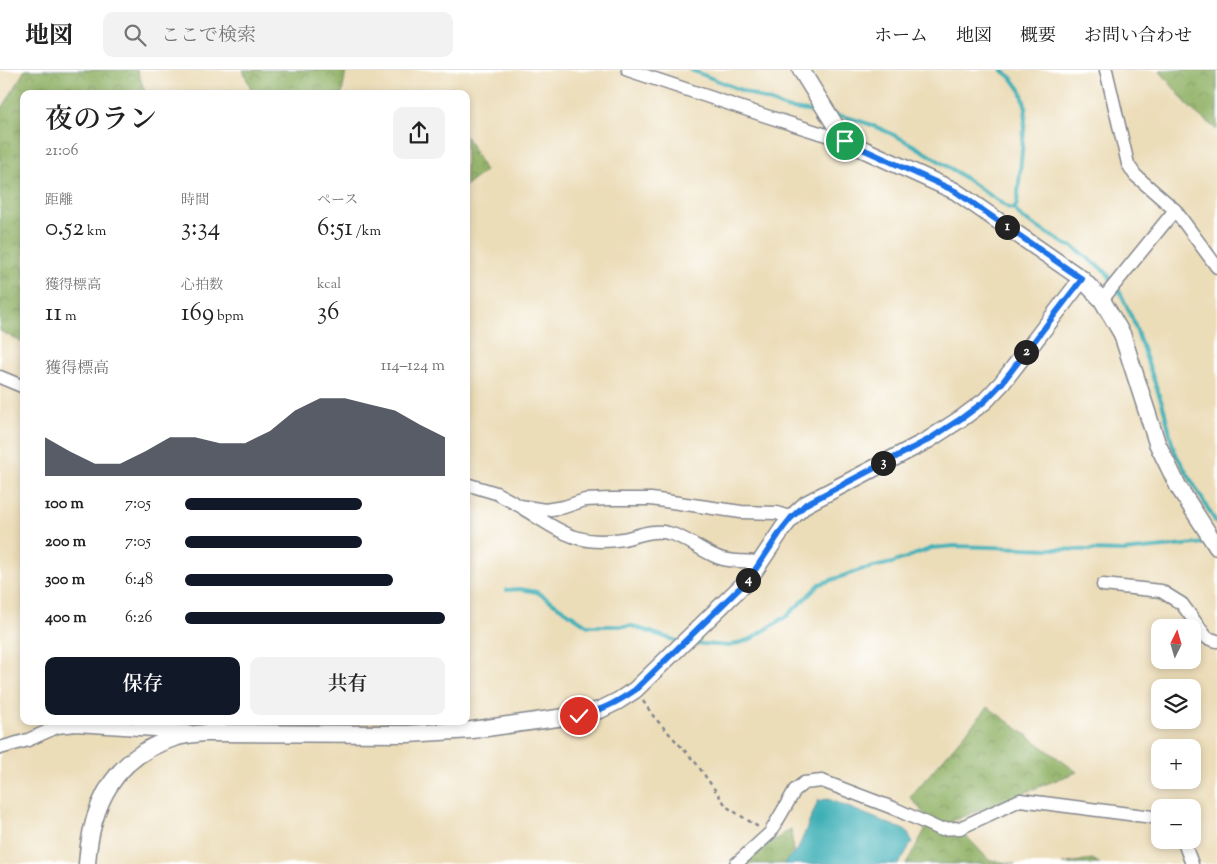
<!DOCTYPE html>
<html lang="ja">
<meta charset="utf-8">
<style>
:root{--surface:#fff;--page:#f2f2f2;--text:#222;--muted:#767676;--line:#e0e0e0;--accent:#111827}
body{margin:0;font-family:"Sorts Mill Goudy","Noto Serif JP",serif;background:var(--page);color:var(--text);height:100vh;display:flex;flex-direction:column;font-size:19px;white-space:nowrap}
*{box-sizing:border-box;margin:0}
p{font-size:16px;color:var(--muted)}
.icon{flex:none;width:28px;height:28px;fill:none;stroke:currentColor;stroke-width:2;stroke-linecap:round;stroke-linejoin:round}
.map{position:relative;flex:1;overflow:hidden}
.details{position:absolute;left:20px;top:20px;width:450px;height:635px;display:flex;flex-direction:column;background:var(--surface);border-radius:10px;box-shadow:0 2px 8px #0003}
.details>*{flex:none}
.needle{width:32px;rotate:5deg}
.fabs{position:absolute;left:1151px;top:549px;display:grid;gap:10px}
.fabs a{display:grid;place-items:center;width:50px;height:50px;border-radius:10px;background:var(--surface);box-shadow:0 2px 8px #0003;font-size:25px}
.pin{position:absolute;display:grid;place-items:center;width:42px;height:42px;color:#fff;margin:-21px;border:2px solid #fff;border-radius:50%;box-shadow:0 1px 5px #0007}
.km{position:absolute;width:25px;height:25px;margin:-12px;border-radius:50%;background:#222;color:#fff;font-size:14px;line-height:25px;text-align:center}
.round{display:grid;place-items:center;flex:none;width:52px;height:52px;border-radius:10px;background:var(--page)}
.overview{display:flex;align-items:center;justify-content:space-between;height:85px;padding:0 25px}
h1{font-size:28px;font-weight:600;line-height:38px}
.metrics{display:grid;grid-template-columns:repeat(3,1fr);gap:8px;height:85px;padding:5px 25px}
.metrics div{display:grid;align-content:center}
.metrics b{font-size:25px;font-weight:600}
.metrics small{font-size:14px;font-weight:400}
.metrics p{font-size:14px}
.chart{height:140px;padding:10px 25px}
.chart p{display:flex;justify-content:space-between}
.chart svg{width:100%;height:90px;margin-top:5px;fill:var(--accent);opacity:.7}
.cta{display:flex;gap:10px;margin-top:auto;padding:10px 25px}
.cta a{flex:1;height:58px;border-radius:10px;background:var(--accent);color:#fff;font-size:20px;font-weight:600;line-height:58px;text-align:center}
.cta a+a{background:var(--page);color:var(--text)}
ul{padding:0 25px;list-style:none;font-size:16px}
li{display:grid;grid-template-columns:80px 60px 1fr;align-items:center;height:38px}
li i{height:12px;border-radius:6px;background:var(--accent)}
header{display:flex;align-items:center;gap:30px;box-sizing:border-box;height:70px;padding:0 25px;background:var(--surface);border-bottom:1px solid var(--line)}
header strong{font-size:24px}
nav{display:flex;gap:28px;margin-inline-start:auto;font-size:18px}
.search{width:350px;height:45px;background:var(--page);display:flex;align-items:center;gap:12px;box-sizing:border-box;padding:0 18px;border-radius:10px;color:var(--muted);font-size:19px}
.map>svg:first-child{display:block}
.forest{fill:url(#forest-crowns);stroke:#567062}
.water{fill:#3fb0b7;stroke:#2d708a}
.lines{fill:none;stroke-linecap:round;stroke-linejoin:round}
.stream{stroke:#3fb0b7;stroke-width:4}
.minor-casing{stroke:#84868c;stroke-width:15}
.tertiary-casing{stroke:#84868c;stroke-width:19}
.path{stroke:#84868c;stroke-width:2.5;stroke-dasharray:4 4;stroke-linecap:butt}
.minor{stroke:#fff;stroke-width:12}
.tertiary{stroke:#fff;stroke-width:16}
.route-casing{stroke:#fff;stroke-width:10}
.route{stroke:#1a73e8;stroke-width:6}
</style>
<header>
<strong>地図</strong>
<div class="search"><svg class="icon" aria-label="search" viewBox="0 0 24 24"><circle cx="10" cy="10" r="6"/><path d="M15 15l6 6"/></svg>ここで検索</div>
<nav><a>ホーム</a><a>地図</a><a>概要</a><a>お問い合わせ</a></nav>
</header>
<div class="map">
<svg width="1217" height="794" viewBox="0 0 1217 794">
<defs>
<pattern id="forest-crowns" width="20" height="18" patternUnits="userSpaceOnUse" patternTransform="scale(1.25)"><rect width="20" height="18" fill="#90b165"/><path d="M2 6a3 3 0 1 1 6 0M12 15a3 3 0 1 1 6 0" fill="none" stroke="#759056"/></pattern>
</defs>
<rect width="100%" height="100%" fill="#fff"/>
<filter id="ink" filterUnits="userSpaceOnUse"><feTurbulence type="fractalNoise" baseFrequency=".02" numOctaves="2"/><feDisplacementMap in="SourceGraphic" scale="10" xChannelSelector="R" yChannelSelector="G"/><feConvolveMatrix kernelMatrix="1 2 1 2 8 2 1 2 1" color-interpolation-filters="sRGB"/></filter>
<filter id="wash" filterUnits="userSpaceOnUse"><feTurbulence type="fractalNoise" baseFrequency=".0096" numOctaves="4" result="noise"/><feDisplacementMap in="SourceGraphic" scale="20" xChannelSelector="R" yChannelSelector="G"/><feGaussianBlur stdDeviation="1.12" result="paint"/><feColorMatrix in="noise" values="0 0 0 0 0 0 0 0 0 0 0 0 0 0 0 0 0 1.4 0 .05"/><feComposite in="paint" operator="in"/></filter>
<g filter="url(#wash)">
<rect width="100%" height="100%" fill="#ecddb9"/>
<g class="forest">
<path d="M25 0H137L146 24H24V273L0 261V42Z"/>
<path d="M243 0H346L342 24H253Z"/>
<path d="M1159 0H1217V60L1191 39Z"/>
<path d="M466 66 485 101 466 116Z"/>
<path d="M988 637 1077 702 952 751 989 790 1015 794H906L930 751 910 727Z"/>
<path d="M791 759 793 782 784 794H737Z"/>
<path d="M1092 789 1101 794H1063Z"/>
</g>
<path class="water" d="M828 729 907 761 912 772 899 794H784L798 779 818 731Z"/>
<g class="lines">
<g class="stream">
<path d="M691 0 786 38 821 43"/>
<path d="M1002 0 1011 7 1021 21 1026 38 1017 134 1014 139"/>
<path d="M835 45C893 53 960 106 1009 138L1014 139 1022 148 1065 174 1073 177 1106 202 1121 224 1133 250 1164 339 1174 381 1217 454"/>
<path d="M507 520 520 519 537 522 588 556H632L677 571"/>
<path d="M691 573 729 576 751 569 787 546 820 514 860 500 892 493 932 478 955 476 1123 481 1206 473"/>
</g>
</g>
</g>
<g filter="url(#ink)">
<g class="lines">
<defs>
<g id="minor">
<path d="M628 0 763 45 845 71"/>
<path d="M1106 0 1128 94 1135 105 1175 140 1217 197"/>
<path d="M1102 230 1175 140"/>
<path d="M0 307 24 317"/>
<path d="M466 414 496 423 520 436 545 440 564 437 585 430 610 429H651L741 442 777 443 791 448"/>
<path d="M524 439C560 461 578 477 623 469 638 466 652 459 668 463 688 467 704 484 723 489 735 492 749 491 761 492"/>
<path d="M1103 515 1161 521 1182 534 1207 568 1217 571"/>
<path d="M0 678 28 670 57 657 76 655 187 662"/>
<path d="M1183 770 1192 794"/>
<path d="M736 794 770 763 795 720 804 713 822 711 893 738 939 759 960 758 1020 730 1160 748"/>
</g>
<g id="tertiary">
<path d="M801 0 845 71 955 121 1082 209 1102 230 1122 264 1157 373 1179 418 1217 477"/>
<path d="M87 794C91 734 114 687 174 668 184 665 195 664 205 663L408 664 472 660 579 645 600 640 618 631 635 620 749 509 783 458 791 448 806 434 928 370 962 348 985 331 1002 313 1082 209"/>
</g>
</defs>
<use href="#minor" class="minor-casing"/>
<use href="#tertiary" class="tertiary-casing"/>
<path class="path" d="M643 631 654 647 696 693 727 737 760 758"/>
<use href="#minor" class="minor"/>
<use href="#tertiary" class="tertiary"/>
</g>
</g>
<g class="lines" filter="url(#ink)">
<defs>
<path id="route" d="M579 646C602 640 616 633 635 620L749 509 783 458 791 448 806 434 928 370 962 348 985 331 1002 313 1082 209 955 121 845 71"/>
</defs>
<use href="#route" class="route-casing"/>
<use href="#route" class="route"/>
</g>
</svg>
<div class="fabs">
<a><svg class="needle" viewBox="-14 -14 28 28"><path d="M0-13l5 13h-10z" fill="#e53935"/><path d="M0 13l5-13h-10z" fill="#767676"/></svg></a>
<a><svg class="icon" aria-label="layers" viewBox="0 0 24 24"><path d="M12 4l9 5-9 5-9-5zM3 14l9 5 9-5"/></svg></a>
<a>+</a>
<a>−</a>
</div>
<div class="pin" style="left:845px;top:71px;background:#1e9e55"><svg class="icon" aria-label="arrive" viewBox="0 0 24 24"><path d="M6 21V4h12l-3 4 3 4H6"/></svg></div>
<div class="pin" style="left:579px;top:646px;background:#d93025"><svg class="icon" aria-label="check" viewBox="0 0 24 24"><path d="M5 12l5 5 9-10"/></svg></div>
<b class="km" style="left:1007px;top:157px">1</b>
<b class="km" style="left:1026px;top:282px">2</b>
<b class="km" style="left:883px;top:393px">3</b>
<b class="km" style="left:748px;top:510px">4</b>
<section class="details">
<div class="overview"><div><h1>夜のラン</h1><p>21:06</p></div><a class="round"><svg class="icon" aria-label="share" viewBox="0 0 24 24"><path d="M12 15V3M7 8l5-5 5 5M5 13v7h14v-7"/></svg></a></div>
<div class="metrics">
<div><p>距離</p><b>0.52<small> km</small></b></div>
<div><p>時間</p><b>3:34</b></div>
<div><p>ペース</p><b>6:51<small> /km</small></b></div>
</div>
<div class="metrics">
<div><p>獲得標高</p><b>11<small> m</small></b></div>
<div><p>心拍数</p><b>169<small> bpm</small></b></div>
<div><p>kcal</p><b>36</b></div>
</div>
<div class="chart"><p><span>獲得標高</span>114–124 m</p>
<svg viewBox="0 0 160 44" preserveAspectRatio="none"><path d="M0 44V25L10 32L20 38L30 38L40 32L50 25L60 25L70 28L80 28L90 22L100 12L110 6L120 6L130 9L140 12L150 19L160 25V44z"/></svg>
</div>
<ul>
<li><b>100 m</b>7:05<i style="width:68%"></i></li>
<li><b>200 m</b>7:05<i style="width:68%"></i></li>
<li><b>300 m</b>6:48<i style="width:80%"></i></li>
<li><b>400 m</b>6:26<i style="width:100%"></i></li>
</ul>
<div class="cta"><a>保存</a><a>共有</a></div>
</section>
</div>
